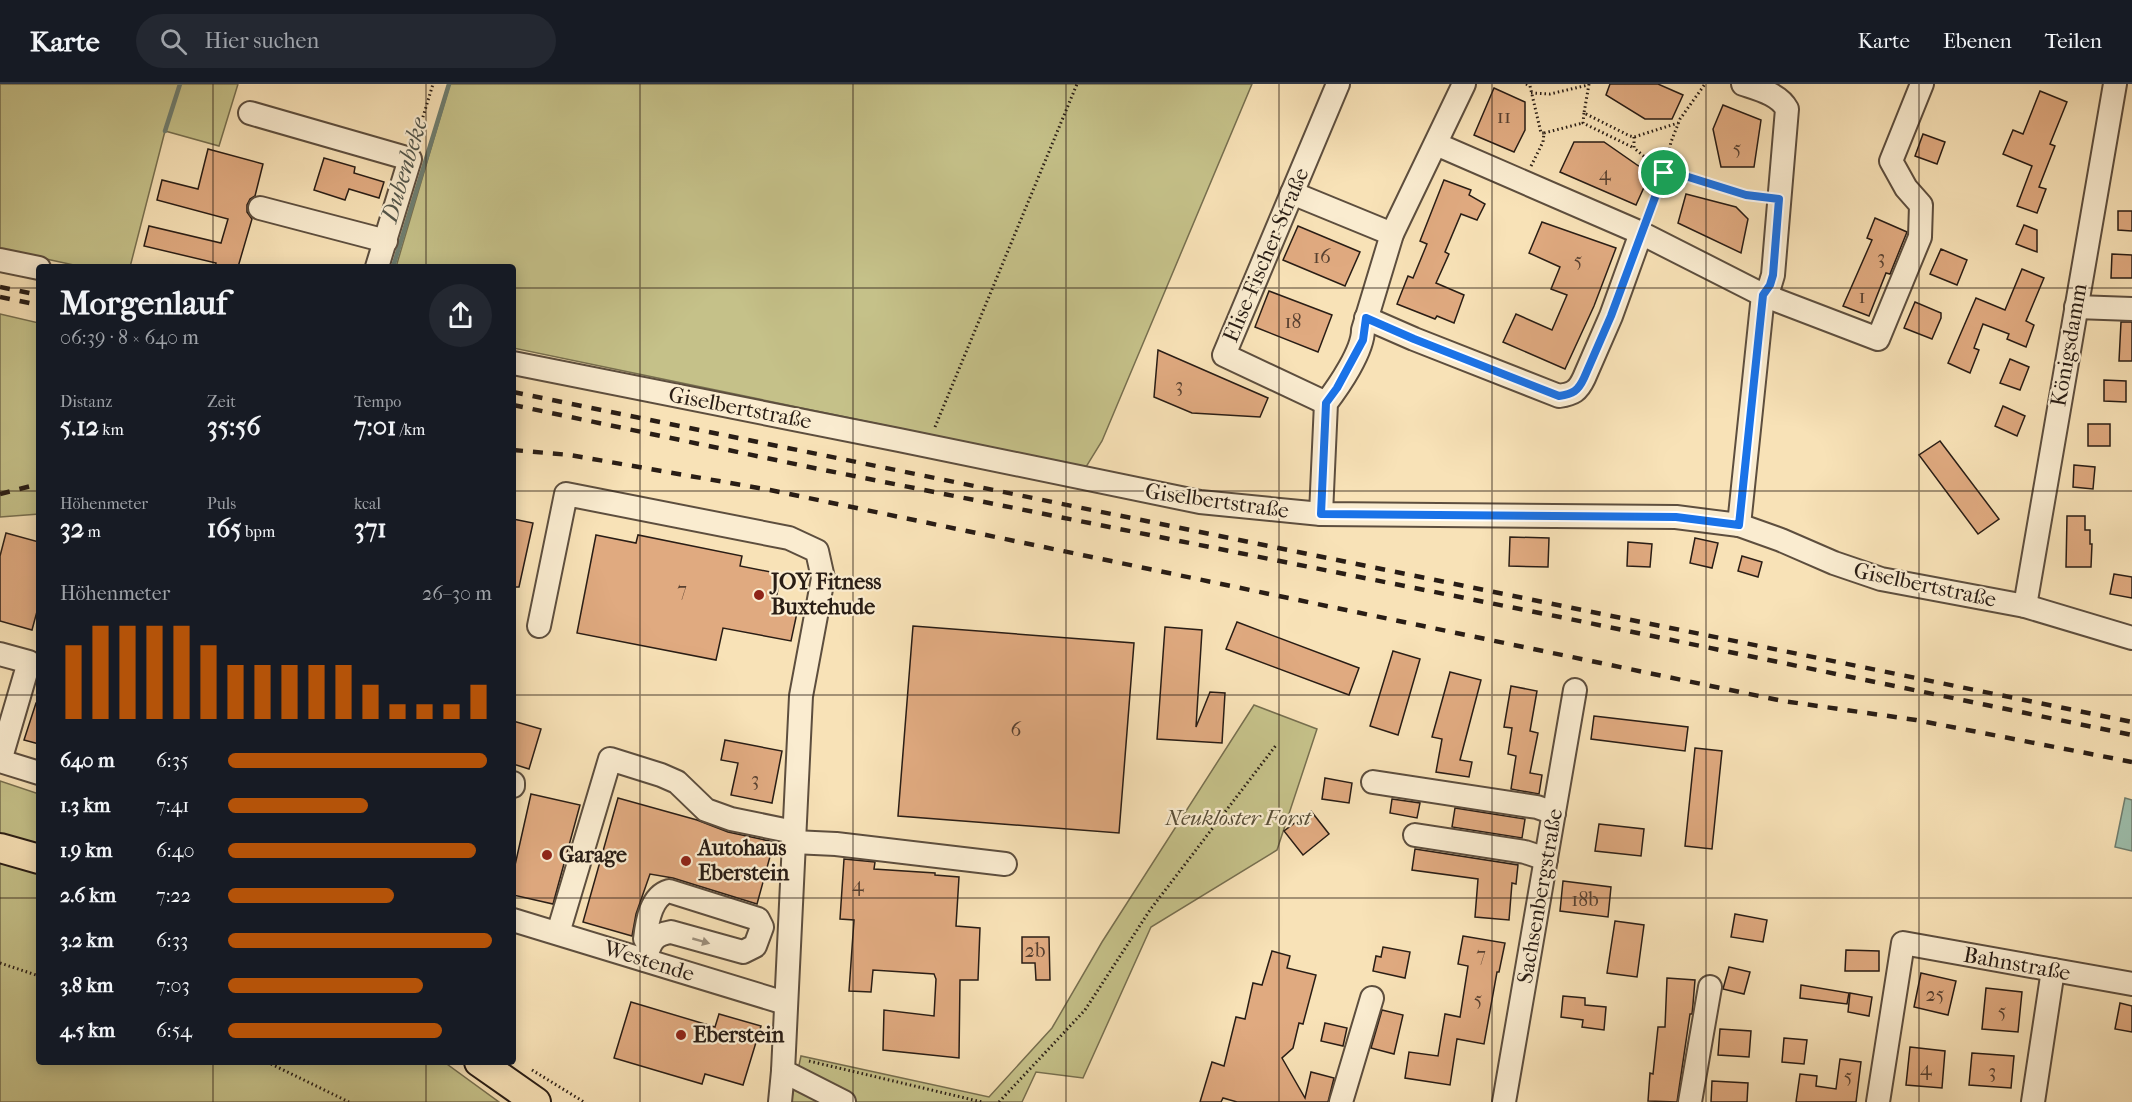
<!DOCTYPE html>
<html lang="de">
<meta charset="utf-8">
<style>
:root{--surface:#171b24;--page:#242831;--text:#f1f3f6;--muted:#9ea1a6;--line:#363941;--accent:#b45309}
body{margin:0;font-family:"IM FELL French Canon",serif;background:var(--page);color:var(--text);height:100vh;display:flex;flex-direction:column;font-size:22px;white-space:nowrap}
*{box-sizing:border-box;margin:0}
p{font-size:20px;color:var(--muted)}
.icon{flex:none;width:33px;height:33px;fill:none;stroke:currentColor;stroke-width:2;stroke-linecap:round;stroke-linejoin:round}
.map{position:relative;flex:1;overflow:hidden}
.panel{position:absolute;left:36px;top:180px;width:480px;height:801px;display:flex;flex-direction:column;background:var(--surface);border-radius:6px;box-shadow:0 3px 15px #0003}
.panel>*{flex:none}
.pin{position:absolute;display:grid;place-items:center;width:51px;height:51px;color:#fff;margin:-26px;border:3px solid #fff;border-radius:50%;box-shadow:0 2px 6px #0007}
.round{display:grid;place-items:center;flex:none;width:63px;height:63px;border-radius:32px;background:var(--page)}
.headline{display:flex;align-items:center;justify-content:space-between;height:102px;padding:0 24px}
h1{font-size:33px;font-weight:700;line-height:45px}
.figures{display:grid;grid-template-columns:repeat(3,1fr);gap:9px;height:102px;padding:6px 24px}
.figures div{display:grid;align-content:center}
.figures b{font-size:26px;font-weight:700}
.figures small{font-size:16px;font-weight:400}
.figures p{font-size:16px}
.chart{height:168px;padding:12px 24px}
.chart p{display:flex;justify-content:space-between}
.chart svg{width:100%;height:108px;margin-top:6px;stroke:var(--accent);stroke-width:6}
ul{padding:0 24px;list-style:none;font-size:20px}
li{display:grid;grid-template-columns:96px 72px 1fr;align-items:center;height:45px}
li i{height:15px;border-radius:8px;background:var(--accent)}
header{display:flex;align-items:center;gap:36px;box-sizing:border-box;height:84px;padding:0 30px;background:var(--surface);border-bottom:2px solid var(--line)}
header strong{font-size:28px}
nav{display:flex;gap:33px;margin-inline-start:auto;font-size:21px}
.search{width:420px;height:54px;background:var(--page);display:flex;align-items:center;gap:15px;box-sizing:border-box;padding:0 21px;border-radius:33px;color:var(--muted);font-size:22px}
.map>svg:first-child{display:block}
.green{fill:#c5c189;stroke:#776f4f;stroke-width:1.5}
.water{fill:#9dbeac;stroke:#6f7e70;stroke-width:1.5}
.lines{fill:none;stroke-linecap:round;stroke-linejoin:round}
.stream{stroke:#6f7e70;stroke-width:4.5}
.building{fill:#e0aa80;stroke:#291d15;stroke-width:1.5}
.minor-casing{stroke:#5d4e3e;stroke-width:26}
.major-casing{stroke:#291d15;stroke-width:32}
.path{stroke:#291d15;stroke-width:3;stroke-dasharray:1.5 3;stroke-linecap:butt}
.minor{stroke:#faecd0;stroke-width:22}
.major{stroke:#f8e2b7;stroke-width:28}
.rail{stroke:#291d15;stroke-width:4.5;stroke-dasharray:10 10;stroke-linecap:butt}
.oneway{fill:#9c8f7c}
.route-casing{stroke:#fff;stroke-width:12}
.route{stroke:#1a73e8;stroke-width:8}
.grid{fill:none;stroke:#291d15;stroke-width:1.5;stroke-opacity:0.55}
.poi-dot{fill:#8f2418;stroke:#faecd0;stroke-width:2}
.labels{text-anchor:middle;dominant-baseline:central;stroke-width:4.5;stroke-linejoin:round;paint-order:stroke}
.number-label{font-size:20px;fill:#574030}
.street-label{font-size:22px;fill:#291d15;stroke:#faecd0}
.poi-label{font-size:22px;font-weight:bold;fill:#291d15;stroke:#faecd0;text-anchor:start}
.park-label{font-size:22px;font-style:italic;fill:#584e38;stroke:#faecd0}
.water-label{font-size:24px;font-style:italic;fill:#52554a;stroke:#faecd0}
</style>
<header>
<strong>Karte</strong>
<div class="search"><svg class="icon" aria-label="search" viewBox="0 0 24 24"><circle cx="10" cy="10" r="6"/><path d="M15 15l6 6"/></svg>Hier suchen</div>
<nav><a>Karte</a><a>Ebenen</a><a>Teilen</a></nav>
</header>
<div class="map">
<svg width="2132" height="1018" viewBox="0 0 2132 1018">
<rect width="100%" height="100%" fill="#f8e2b7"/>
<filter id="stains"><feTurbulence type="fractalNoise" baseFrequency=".00333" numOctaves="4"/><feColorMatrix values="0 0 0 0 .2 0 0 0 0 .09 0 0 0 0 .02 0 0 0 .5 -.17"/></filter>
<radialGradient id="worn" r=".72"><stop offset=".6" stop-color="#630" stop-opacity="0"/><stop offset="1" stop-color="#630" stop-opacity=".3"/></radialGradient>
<g class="green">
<path d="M0 0H238L219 62 165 47 130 183H83L0 165Z"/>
<path d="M450 0H1252L1102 357 1086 383 513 264V183H396Z"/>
<path d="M0 230 39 239V430L0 433Z"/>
<path d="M1254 621 1317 645 1277 766 1151 843 1083 994 1036 988 1022 1018H791L801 972 989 1013 1052 944 1102 858Z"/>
<path d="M0 697 39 710V978H444L499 1018H0Z"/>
</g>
<path class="water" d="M2125 714 2132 716V767L2115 763Z"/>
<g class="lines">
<g class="stream">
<path d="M165 47 180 0"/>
<path d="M393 183 449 0"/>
</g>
</g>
<g class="building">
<path d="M1610 0H1658L1683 11 1672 35H1645L1606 11Z"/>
<path d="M1494 4 1525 18V46L1514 68 1474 51Z"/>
<path d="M2040 7 2067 18 2050 60 2055 62 2039 103 2046 105 2037 129 2017 122 2032 82 2003 70 2013 46 2023 50Z"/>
<path d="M1723 21 1761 36 1754 83H1721L1713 45Z"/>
<path d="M1923 50 1945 58 1937 80 1915 72Z"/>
<path d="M1574 58H1604L1650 90 1636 121 1560 88Z"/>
<path d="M208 65 263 80 255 112 250 115 247 121V128L252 135 238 183H215L216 179 144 162 149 142 221 159 228 135 157 116 162 96 198 105Z"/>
<path d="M324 74 355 83 354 89 384 98 379 114 349 105 345 116 314 106Z"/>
<path d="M1444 96 1471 106 1469 111 1485 120 1477 136 1461 130 1445 168 1449 170 1436 199 1464 211 1454 239 1437 232 1435 235 1397 220 1408 192 1413 194 1427 160 1420 157Z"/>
<path d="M1686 110 1736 123 1748 135 1741 169 1678 139Z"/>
<path d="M2118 127H2132V147L2118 146Z"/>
<path d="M1875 134 1907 148 1890 190 1886 189 1869 232 1843 222 1872 156 1867 154Z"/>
<path d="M1542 138 1616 164 1594 222 1565 285 1503 258 1516 230 1552 246 1567 211 1551 205 1560 183 1529 169Z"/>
<path d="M2024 141 2037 146V168L2016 160Z"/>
<path d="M1298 142 1360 168 1345 202 1283 176Z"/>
<path d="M1941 165 1967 176 1957 201 1930 190Z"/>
<path d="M2112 170 2132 171V194H2111Z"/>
<path d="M2022 185 2044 194 2026 237 2034 241 2026 263 2007 255 2009 250 1983 240 1974 264 1979 266 1970 289 1948 279 1976 214 2005 226Z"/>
<path d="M1269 207 1332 231 1318 268 1255 243Z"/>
<path d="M1915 218 1941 229V234L1932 255 1904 244Z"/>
<path d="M2121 238H2132V277H2119Z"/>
<path d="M1158 266 1268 314 1260 333 1192 329 1154 313Z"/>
<path d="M2010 275 2029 283 2020 306 2000 299Z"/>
<path d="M2104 296 2126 297V318L2104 317Z"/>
<path d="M2003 322 2025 332 2017 352 1995 342Z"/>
<rect x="2088" y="340" width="22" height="22"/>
<path d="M1940 357 1999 435 1978 450 1919 371Z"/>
<path d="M2074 381 2095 383 2093 405 2073 403Z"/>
<path d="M2067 432H2085V446H2090V460H2092L2091 483H2066Z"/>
<path d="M513 435 533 439 519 503H513Z"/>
<path d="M6 449 39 458V520L32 546 0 537V472Z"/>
<path d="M596 451 636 459 638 451 742 472 740 482 781 490 775 520 798 524 791 557 723 544 716 576 577 549Z"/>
<path d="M1510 453 1549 454 1548 483 1509 482Z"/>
<path d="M1695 454 1718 459 1712 484 1690 479Z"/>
<path d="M1628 458 1652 460 1650 483 1627 482Z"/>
<path d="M1742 472 1762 478 1758 493 1738 487Z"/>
<path d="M2114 490 2132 493V514L2110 510Z"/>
<path d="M1237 538 1359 584 1349 611 1226 565Z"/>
<path d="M913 542 1134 559 1119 749 898 732Z"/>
<path d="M1165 543 1202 546 1196 643 1210 608 1225 609 1222 659 1157 655Z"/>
<path d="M1393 567 1420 575 1398 651 1370 642Z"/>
<path d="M1450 588 1481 596 1460 676 1472 678 1469 693 1436 688 1442 655 1432 653Z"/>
<path d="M1511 602 1537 607 1530 647 1538 649 1530 689 1542 691 1539 710 1511 705 1516 672 1508 670 1512 644 1504 643Z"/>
<path d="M36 619H39V660L24 656Z"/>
<path d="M1594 632 1688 643 1685 667 1591 655Z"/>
<path d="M513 637 541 645 529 685 513 680Z"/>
<path d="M725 656 782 667 772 719 731 711 738 679 721 676Z"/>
<path d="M1695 664 1722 667 1712 765 1685 762Z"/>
<path d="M1325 694 1352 699 1349 719 1322 715Z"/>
<path d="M531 710 580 721 553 820 513 811V790Z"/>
<path d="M618 714 697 736 728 748 774 758 757 820 673 794 650 790 636 830 632 852 583 838Z"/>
<path d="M1392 715 1420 719 1417 734 1390 729Z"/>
<path d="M1455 724 1525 735 1522 754 1452 743Z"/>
<path d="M1311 727 1329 750 1303 771 1284 747Z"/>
<path d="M1599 740 1644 745 1641 772 1595 767Z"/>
<path d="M1415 765 1518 781 1516 800 1512 799 1509 836 1475 833 1478 795 1412 786Z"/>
<path d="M844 775 875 778 874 785 935 789V791L959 793 956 842 980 844 978 896H960L959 974 883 966 884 926 934 932 936 895 934 890 873 886 871 908 849 907 854 836 840 835Z"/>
<path d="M1563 797 1611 803 1608 833 1560 827Z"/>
<path d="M1735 830 1767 836 1763 858 1731 853Z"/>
<path d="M1615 837 1644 841 1637 893 1607 889Z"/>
<path d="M1463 852 1505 859 1499 888H1497L1484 960 1457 955 1450 1001 1405 994 1409 968 1438 972 1445 930 1460 933 1468 882 1458 880Z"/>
<path d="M1022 853H1049L1050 896H1036L1035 879H1022Z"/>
<path d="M1383 863 1410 868 1405 894 1373 887 1376 872 1381 873Z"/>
<path d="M1846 866 1879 867V887H1845Z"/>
<path d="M1272 867 1290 872 1287 884 1316 891 1303 940 1299 939 1293 964 1282 974 1305 1014 1311 988 1334 994 1328 1018H1237L1223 1014 1221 1018H1200L1212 978 1224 982 1236 933 1245 935 1253 899 1262 901Z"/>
<path d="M1729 883 1750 888 1744 910 1723 905Z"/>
<path d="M1921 889 1956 897 1948 931 1914 923Z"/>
<path d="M1667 894 1695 896 1693 920 1692 930H1690L1677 1018 1648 1017 1650 989 1653 990 1658 943H1665Z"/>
<path d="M1801 901 1849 909 1847 920 1800 914Z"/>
<path d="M1986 904 2022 908 2018 948 1982 945Z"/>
<path d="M1850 909 1872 913 1869 932 1848 928Z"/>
<path d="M1563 912 1585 914V921L1606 923 1604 946 1582 943 1583 936 1561 933Z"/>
<path d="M631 918 715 943 719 930 761 942 743 1001 705 990 702 1000 614 974Z"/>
<path d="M2120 919 2132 922V948L2115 945Z"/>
<path d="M1382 926 1403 931 1394 970 1371 964Z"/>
<path d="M1325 939 1347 944 1343 962 1321 957Z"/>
<path d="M1720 945 1751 947 1749 973 1718 971Z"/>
<path d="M1784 954 1807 956 1804 980 1782 978Z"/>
<path d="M1910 963 1945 967 1942 1004 1906 1001Z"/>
<path d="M1972 969 2014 972 2011 1004 1969 1001Z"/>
<path d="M1840 975 1861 978 1856 1018H1796L1800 990 1817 992 1816 1002 1836 1005Z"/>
<path d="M1712 997 1748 999 1747 1018H1711Z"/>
</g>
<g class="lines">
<defs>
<g id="minor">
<path d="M250 29 410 75 377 183"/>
<path d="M1436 60 1641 149 1763 211 1878 255 1920 153 1921 121 1906 104 1891 77 1922 0"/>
<path d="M1292 109 1392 150"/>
<path d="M260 124 386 157"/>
<path d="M0 176 39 184"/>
<path d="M2076 223 2132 225"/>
<path d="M1366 234 1414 255 1559 312C1573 310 1578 307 1584 294L1611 232 1641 149"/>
<path d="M513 279 899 356 1200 418 1321 430 1676 433 1739 441 1781 456 1834 479 1881 495 2025 522 2132 554"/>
<path d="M1326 319 1224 271 1338 0"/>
<path d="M1321 430 1326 319C1339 302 1363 267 1363 246L1392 150 1464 0"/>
<path d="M1739 441 1763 211 1770 201 1773 191 1787 25C1779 10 1758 5 1743 0"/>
<path d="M2025 522 2115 0"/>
<path d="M539 542 566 410 789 454 817 467 823 494 801 612 783 987 844 1018"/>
<path d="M0 570 29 578 0 677"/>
<path d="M0 677 39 689"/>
<path d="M1373 698 1537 723 1554 729"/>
<path d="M513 699V702"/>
<path d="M1415 751 1525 768 1546 775"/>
<path d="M793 758 836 760 1005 780"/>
<path d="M513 836 785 919"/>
<path d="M558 849 610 675 661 691 677 698 706 726 731 735 794 748"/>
<path d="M645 876C650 859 652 851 671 848L743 868 755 862 762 843 758 835 669 807C651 812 647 838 645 855L649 861"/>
<path d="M780 1018 783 987"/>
<path d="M1341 1018 1372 914"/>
<path d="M1504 1018 1575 606"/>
<path d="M1690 1018 1710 903"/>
<path d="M1878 1018 1903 859 2132 900"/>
<path d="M2033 1018 2053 886"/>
</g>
<g id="major">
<path d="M0 764 39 775"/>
<path d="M479 978 536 1018"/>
</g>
</defs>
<use href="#minor" class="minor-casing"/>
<use href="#major" class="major-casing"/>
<g class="path">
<path d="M1526 0 1530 2 1541 49H1544"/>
<path d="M1589 0 1584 29 1630 52 1634 53 1678 39"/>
<path d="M1531 9 1550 10 1588 1"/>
<path d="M1584 29 1583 39 1634 64"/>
<path d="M1634 53V64L1664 89 1682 91 1746 110 1763 113"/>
<path d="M415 59 433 0"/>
<path d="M1531 82 1543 58 1544 49 1583 39"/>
<path d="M1646 133 1664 89 1671 58 1680 35 1705 0"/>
<path d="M935 343 1077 0"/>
<path d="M0 879 39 892"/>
<path d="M809 977 982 1018"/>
<path d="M267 978 349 1018"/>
<path d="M532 986 584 1018"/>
<path d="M999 1018 1085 926 1150 826 1277 660"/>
</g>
<use href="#minor" class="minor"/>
<use href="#major" class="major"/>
<g class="rail">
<path d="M0 203 39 211"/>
<path d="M0 213 39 221"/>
<path d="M513 308 2132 638"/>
<path d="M513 321 814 384 1560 533 2132 651"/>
<path d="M513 366 570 371 770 406 1783 617 1916 636 2132 678"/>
<path d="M0 410 39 400"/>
</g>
</g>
<defs><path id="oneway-solid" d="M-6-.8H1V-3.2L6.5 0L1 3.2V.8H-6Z" transform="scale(1.5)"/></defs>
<use class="oneway" href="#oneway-solid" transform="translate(701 857) rotate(16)"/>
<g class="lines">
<defs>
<path id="route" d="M1664 89 1682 91 1746 111 1779 115 1773 191 1770 201 1763 211 1739 441 1676 433 1321 430 1326 319 1337 304 1363 256 1366 234 1414 255 1559 312C1573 310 1578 307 1584 294L1611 232Z"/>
</defs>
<use href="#route" class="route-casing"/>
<use href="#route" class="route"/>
</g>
<path class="grid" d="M213 0V183M426 0V183M640 0V1018M853 0V1018M1066 0V1018M1279 0V1018M1492 0V1018M1706 0V1018M1919 0V1018M0 204H39M513 204H2132M0 407H39M513 407H2132M0 611H39M513 611H2132M0 814H39M513 814H2132M213 978V1018M426 978V1018"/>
<g class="poi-dot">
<circle cx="759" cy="511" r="6"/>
<circle cx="547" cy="771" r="6"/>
<circle cx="686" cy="777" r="6"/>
<circle cx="681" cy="951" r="6"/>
</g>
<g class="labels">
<g class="number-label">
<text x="1504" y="32">11</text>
<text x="1737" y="64">5</text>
<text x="1605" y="89">4</text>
<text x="1322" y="172">16</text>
<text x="1881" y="173">3</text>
<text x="1578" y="176">5</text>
<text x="1862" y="212">1</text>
<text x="1293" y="237">18</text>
<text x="1179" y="301">3</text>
<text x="682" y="505">7</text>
<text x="1016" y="645">6</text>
<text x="755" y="695">3</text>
<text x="858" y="800">4</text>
<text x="1585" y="815">18b</text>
<text x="1035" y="866">2b</text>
<text x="1481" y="870">7</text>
<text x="1935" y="910">25</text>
<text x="1478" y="915">5</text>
<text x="2002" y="927">5</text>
<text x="1926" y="984">4</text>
<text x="1992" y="987">3</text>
<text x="1848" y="992">5</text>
</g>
<g class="street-label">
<text transform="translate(1266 171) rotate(-67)">Elise-Fischer-Straße</text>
<text transform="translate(2069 261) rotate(-80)">Königsdamm</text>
<text transform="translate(740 324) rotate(11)">Giselbertstraße</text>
<text transform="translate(1217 417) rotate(8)">Giselbertstraße</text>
<text transform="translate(1925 501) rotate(12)">Giselbertstraße</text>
<text transform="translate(1540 812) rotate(-80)">Sachsenbergstraße</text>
<text transform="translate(649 877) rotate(17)">Westende</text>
<text transform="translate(2017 880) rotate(10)">Bahnstraße</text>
</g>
<g class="poi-label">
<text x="771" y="498">JOY Fitness<tspan x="771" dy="25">Buxtehude</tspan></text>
<text x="698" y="764">Autohaus<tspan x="698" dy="25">Eberstein</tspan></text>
<text x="559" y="771">Garage</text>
<text x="693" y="951">Eberstein</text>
</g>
<g class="park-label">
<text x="1238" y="734">Neukloster Forst</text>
</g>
<g class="water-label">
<text transform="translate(404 86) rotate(-73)">Dubenbeke</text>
</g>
</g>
<rect width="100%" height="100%" filter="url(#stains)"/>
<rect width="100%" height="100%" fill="url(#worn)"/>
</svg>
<div class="pin" style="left:1664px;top:89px;background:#1e9e55"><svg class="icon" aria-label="arrive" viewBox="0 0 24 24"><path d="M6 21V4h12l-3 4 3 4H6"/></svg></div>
<section class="panel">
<div class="headline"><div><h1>Morgenlauf</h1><p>06:39 · 8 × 640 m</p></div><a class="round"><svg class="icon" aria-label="share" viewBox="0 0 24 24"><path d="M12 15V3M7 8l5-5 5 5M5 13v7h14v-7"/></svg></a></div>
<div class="figures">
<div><p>Distanz</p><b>5.12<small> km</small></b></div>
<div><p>Zeit</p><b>35:56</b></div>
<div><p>Tempo</p><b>7:01<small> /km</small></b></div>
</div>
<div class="figures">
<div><p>Höhenmeter</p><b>32<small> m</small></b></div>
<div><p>Puls</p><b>165<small> bpm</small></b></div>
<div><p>kcal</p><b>371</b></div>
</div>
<div class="chart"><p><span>Höhenmeter</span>26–30 m</p>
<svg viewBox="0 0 160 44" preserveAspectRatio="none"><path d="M5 44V14M15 44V6M25 44V6M35 44V6M45 44V6M55 44V14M65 44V22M75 44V22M85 44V22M95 44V22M105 44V22M115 44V30M125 44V38M135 44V38M145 44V38M155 44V30"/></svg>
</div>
<ul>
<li><b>640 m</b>6:35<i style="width:98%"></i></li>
<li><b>1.3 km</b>7:41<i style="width:53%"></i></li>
<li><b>1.9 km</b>6:40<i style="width:94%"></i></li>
<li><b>2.6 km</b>7:22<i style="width:63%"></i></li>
<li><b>3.2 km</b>6:33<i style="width:100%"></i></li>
<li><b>3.8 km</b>7:03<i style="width:74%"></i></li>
<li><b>4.5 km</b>6:54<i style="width:81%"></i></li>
</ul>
</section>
</div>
